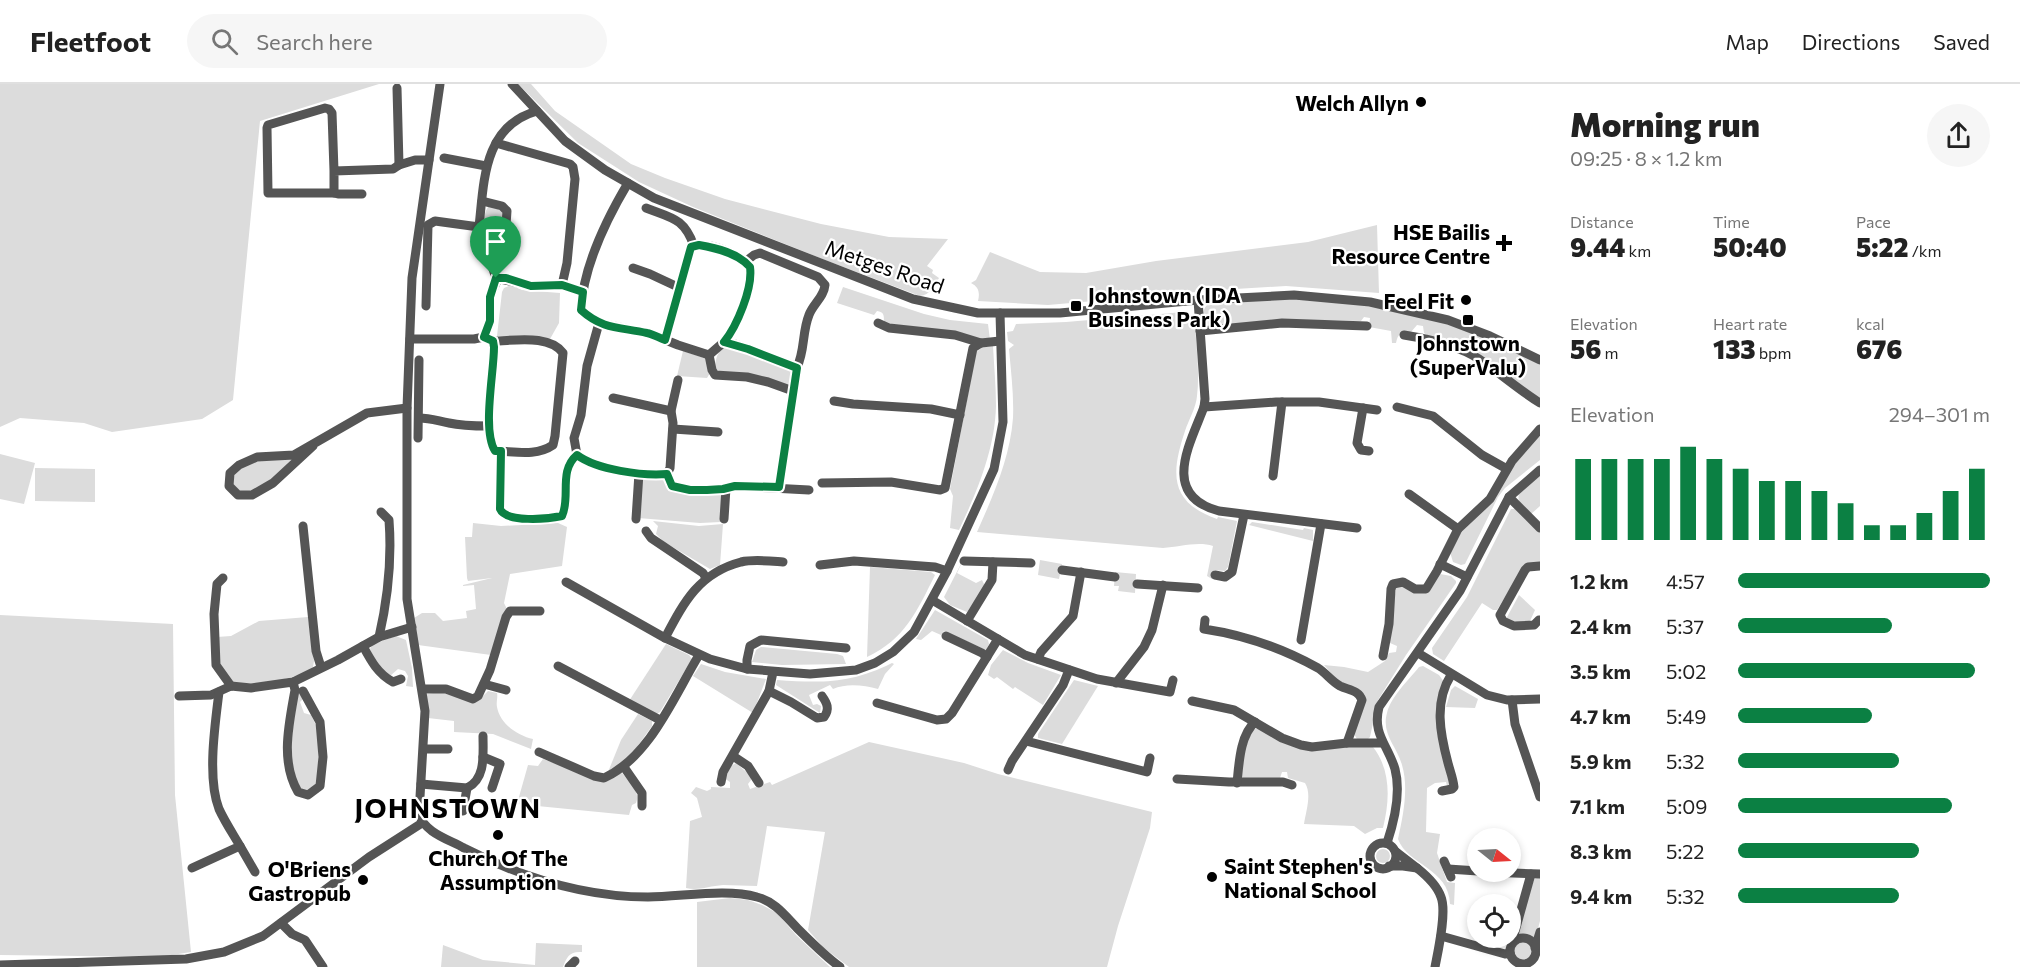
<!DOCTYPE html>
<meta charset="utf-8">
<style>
:root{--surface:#fff;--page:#f6f6f6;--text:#222;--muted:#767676;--line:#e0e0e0;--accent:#0b8043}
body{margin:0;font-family:Commissioner,sans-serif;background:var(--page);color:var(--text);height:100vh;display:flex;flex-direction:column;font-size:22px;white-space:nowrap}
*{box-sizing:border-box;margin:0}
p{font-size:20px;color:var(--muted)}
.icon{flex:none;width:33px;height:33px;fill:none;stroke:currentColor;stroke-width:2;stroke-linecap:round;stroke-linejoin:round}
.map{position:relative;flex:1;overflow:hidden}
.panel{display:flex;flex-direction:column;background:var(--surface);width:480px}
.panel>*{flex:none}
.needle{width:39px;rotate:108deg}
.tools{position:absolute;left:1467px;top:744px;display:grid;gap:12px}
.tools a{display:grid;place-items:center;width:54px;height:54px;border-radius:50%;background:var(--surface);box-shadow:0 3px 9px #0003;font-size:30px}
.pin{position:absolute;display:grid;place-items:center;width:51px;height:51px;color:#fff;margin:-62px -26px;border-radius:50% 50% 50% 0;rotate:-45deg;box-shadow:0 0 6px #0007}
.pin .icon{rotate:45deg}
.round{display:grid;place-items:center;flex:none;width:63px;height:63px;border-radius:32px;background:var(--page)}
.headline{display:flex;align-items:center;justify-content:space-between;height:102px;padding:0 30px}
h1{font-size:33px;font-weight:800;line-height:45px}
.metrics{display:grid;grid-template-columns:repeat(3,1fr);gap:9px;height:102px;padding:6px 30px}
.metrics div{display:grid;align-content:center}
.metrics b{font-size:26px;font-weight:800}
.metrics small{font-size:16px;font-weight:400}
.metrics p{font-size:16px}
.chart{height:168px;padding:12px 30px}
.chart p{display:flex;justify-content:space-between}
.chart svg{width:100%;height:108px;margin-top:6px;stroke:var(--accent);stroke-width:6}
ul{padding:0 30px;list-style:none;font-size:20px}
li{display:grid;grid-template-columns:96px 72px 1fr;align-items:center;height:45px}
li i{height:15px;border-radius:8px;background:var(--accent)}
header{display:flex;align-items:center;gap:36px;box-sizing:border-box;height:84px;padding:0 30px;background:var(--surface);border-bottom:2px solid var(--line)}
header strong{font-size:28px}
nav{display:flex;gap:33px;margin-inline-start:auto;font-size:21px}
.search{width:420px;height:54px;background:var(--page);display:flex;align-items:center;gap:15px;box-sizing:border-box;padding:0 21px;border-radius:33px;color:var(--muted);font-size:22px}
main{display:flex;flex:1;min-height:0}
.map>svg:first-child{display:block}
.green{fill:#dcdcdc}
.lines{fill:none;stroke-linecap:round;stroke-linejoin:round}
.minor{stroke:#555;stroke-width:9}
.route-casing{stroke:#fff;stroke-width:12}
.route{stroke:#0b8043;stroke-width:8}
.poi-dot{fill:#000;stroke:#fff;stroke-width:2}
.labels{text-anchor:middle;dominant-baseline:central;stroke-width:4.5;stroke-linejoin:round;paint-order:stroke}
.poi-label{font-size:21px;font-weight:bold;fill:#000;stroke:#fff;text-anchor:end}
.street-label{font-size:21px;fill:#000;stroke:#fff}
.district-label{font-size:27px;font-weight:bold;letter-spacing:1.5px;fill:#000;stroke:#fff}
</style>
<header>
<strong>Fleetfoot</strong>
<div class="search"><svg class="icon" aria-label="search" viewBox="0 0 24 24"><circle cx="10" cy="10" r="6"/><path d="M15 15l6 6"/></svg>Search here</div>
<nav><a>Map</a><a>Directions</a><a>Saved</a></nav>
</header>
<main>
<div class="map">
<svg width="1540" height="883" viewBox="0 0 1540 883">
<rect width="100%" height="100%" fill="#fff"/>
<g class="green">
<path d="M0 0H379L260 37 233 316 202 335 112 348 84 339 20 334 0 343Z"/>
<path d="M518 0H531L555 27 631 80 665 94 725 115 821 140 889 153 948 155 927 182 933 186 932 189 939 194C934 202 930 211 920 212L825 176 693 123 639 98 578 59Z"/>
<path d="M490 121 505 129C504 148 499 163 498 182 491 167 476 134 490 121Z"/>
<path d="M1377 141 1379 209 1286 202 1219 206 1048 221 978 217C980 209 979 203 971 199L976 196 990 168 1040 188 1086 189 1156 177 1308 158Z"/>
<path d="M511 201 522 206 560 209 559 239 550 255 497 252 502 208 504 204Z"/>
<path d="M843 203 924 230 950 236 988 240 990 256 895 242 884 238C884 231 884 228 877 227L874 231 837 219Z"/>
<path d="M1283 214 1354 219 1422 232 1476 249 1540 280V315L1472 265 1427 251 1424 249 1423 242 1417 241 1411 248C1401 248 1398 249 1396 259H1392L1391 247 1369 243 1370 234 1364 233 1361 237 1315 236 1211 242C1202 240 1201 227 1207 221Z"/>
<path d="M1184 228 1189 236 1195 238C1196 262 1200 288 1197 312 1196 324 1189 335 1185 347 1171 389 1169 418 1217 435L1218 433 1237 437 1228 483 1225 487 1214 486 1212 495 1207 492 1213 462C1198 457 1179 463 1163 464L977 448C993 412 1010 374 1013 334 1014 312 1011 288 1009 265L1014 261 1008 257 1007 248 1013 247 1016 240 1066 238Z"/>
<path d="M727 262 793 287 790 302 715 286C715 276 717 266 727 262Z"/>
<path d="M993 262C994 282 996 302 996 322 995 365 977 408 959 446L950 444 953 412 950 405 976 268 983 263Z"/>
<path d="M683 267 707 275 710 289 707 294 677 292Z"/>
<path d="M1540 349V376L1505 404 1498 413 1465 480 1461 481 1453 478 1450 468 1460 450Z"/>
<path d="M0 370 35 379 24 420 0 415Z"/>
<path d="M294 374C277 390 263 409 238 408L233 402V391C249 374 272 375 294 374Z"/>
<path d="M35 384 95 385V418L35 417Z"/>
<path d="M1540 391V422L1531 430C1525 424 1516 419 1519 410Z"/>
<path d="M645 393 663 394 666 397 721 410V438L700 439 638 434 642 397Z"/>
<path d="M1511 425H1515L1540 448V480L1524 482 1497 526H1493L1482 519 1444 577 1433 570 1432 564 1467 513Z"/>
<path d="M653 437 699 442 723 440 720 481 710 485 664 458 656 450 658 442Z"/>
<path d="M1252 438 1303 446 1304 444 1313 446V457L1249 441Z"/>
<path d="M473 439 501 442 558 439 567 443 562 482 510 490 504 519 507 525 503 530 491 571 418 561 414 534 422 529H435L443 537 467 534 466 527 476 525 474 501 463 502V501L492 494 468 497 467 494 465 453H472Z"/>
<path d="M966 470 957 489 976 499 982 496 985 502 967 528 950 521 944 513Z"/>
<path d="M1040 476 1062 480 1059 495 1038 491Z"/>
<path d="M870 483 931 488 935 491C917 527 905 555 867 573Z"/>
<path d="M1115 488 1136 490 1135 509 1118 507 1119 502H1114Z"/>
<path d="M1440 490 1451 492 1456 497V499L1406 571 1378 616 1370 653 1368 655H1357L1354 650 1366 616 1365 611 1359 606 1340 599 1324 581 1344 583 1368 588 1385 577 1389 569 1396 568 1397 562 1390 559 1389 556 1396 503 1399 501 1413 507Z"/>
<path d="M1519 511 1535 526 1530 537C1523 540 1514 538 1506 535Z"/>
<path d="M935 526 988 556 989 560 986 566 944 547 941 551 932 547 921 556 916 555Z"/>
<path d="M0 531 173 540 175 711 191 868 159 873 0 871Z"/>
<path d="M308 533 314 577 313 583C297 596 251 603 231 598L220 580 217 553 231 552 259 537Z"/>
<path d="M396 552 406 556 412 584 413 603 406 602 408 592 405 587 398 585 390 592C381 586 373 575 370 565L373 560Z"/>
<path d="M666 560 689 571 692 575 660 628 655 631 629 617Z"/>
<path d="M761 563 837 570 843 572 846 580 782 581 752 578 756 566Z"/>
<path d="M1003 566 1028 579 1061 591 1043 621 1015 603 1013 605 997 593 994 595 988 591 991 581Z"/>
<path d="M892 579 894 580 885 590 878 605C864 601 846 599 833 605L830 601 809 611 813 621 817 620 821 622 820 629 776 601 777 596C822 599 850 600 892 579Z"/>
<path d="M701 580 725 588 766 595 753 629 693 592Z"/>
<path d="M1423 582 1439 591 1444 598C1428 632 1443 667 1450 701L1447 702 1446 698 1435 699 1427 704 1426 748 1440 750 1437 769 1447 798 1455 799 1454 821 1450 820C1449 784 1407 781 1398 755 1403 732 1409 704 1402 681 1397 662 1381 650 1387 629 1391 612 1409 596 1419 583Z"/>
<path d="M1074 596 1098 602 1062 660 1038 654V650Z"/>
<path d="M1455 602 1478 615 1475 624 1446 623 1451 606Z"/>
<path d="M488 607 497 609C498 613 496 618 497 623 500 640 518 652 533 655L531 665 493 650 454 648V637L428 634 427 610 440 608 481 614Z"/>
<path d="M300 608 304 614 300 618 304 629 311 631 318 645 319 697C313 703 309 709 300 705 286 674 293 643 298 610Z"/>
<path d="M638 630 652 637V642L629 674 608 688 621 656Z"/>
<path d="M1253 645H1259L1274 653 1341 663H1373C1391 686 1390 716 1383 744H1377L1365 750 1354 742 1304 740C1306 727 1312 710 1305 699L1288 694 1287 688H1282L1280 694 1243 696C1238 681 1247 659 1253 645Z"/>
<path d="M869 658 964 679 998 690 1152 728 1150 744 1118 842 1107 883H849L824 864 808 846 825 748 767 742 757 802C745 802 734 801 723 801 709 802 698 807 686 804L690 737 702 733 697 714 691 709 696 703 707 707 711 705V703L730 704V698L724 694 731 682 736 679 751 692V696L748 700 750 705 770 698 772 701Z"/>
<path d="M543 675 604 697 622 689C629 698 641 707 636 719L632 721 629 731 517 720 528 681 538 682Z"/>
<circle cx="1383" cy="772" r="7"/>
<path d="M1540 793V837L1535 856 1527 851 1517 852 1534 795Z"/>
<path d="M730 814 748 816 762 821 777 829 796 851 830 883H697V818Z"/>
<circle cx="1523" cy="867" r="10"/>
<path d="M536 859 582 861V868C570 867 567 872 563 883H441L443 861 483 876 535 881Z"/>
</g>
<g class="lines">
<g class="minor">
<path d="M440 0 412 194 407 324V515L425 627 419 730C425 749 448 755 464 764 521 793 584 813 648 813 681 813 726 804 757 813 776 818 786 833 799 846 812 859 825 872 840 883"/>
<path d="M512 0 565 57 605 86 654 114 913 215 978 229H1060L1198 216 1294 211 1370 218 1448 236 1490 252 1540 276"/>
<path d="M397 4 399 81 415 76H429"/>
<path d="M496 59 570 80 573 83 575 95 567 179 562 201"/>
<path d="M444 74 486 82"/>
<path d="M334 87V109H268L267 44 268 41 325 24 329 25 332 29 334 87 393 85 399 81"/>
<path d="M628 99C606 136 583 182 581 226L599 239 648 249 678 261 709 271 724 258 735 260 797 283"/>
<path d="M334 109 338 110H362"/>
<path d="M482 117 502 122 507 127 505 155"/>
<path d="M646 124C672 134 684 134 694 162"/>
<path d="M479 143C484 98 483 42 537 27"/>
<path d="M745 178 754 171 760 169 818 193 825 201C824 213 813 220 809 231 802 248 805 267 797 283L779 403"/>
<path d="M633 184 650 190 680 204"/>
<path d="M496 194 531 202 562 201 583 208"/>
<path d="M1198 216 1205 315 1204 323C1190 360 1160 411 1219 427L1357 444"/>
<path d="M599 239 587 282 581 331 574 354 577 371C596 386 643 392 667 390L672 402C692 408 715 408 735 402L809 406"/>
<path d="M878 239 889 244 955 251 981 259"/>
<path d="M1200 247 1282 239 1367 242"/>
<path d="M1404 251C1429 255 1458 261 1479 275 1500 289 1519 306 1540 319"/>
<path d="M484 253 493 257 494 263C494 289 482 346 495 367H499C518 368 537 372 553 361L555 352 563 269C549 250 514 257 493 257"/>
<path d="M410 255H474L484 253 490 237V213L497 197 479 143 435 137 428 141 426 222"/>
<path d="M665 256 691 163C709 157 738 169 750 183 753 204 737 242 724 258"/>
<path d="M709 271 712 286 715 291 747 293 768 298 793 307"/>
<path d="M613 314 671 327"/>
<path d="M834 317 853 320 931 325 960 331"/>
<path d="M1204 323 1276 318H1319L1377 326"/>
<path d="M1397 323 1433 332 1482 371 1507 385"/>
<path d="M1363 324 1357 359 1361 366 1369 367"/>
<path d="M419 334C430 334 438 337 449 339 462 342 476 342 489 342"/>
<path d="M673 345 718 348"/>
<path d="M418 354 419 276"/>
<path d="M313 362 273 399 252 411H238L229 402 230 389 239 381 257 373 294 371 367 329 407 324"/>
<path d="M501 367 500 425C507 439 548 436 562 432 571 413 558 387 577 371"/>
<path d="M667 390 670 384 673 339 671 327 678 296"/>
<path d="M1273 392 1282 318"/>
<path d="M822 399 891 398 940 406 945 404 973 264 981 259 1000 257"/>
<path d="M1409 410 1458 445"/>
<path d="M1509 413 1540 444"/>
<path d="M636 435 639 389"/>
<path d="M724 435 726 404"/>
<path d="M303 442 316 567 321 583"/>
<path d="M646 447 651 454 703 489 706 494"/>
<path d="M964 477 1031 479"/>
<path d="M783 478C770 477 754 475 741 478 699 489 684 518 665 554L710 575 747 585V576L750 562 761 556 846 564"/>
<path d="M1440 480 1467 493"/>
<path d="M820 481 854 477 935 483 947 487"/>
<path d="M1062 486 1115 493"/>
<path d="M1215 491 1225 493 1232 488 1244 431"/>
<path d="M223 494 217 500 214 530 216 581 231 602"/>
<path d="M566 498 665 554"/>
<path d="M1137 500 1198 504"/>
<path d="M932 516 1025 571 1097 595 1170 608 1173 596"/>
<path d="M1205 536 1204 545C1244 551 1282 564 1318 584 1326 589 1331 597 1340 602 1348 606 1359 606 1362 616L1347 659"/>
<path d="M1539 536 1534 541 1514 542 1503 537 1500 531 1525 486 1528 483 1540 482"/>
<path d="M967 537 992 496 993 478"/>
<path d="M946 552 982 569 987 573"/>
<path d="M379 553C388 514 392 476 389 436L381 428"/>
<path d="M1301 556 1321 440"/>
<path d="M363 562C371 577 378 590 393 598L401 595"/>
<path d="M1418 569 1487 611 1507 616 1540 615"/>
<path d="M1383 572 1389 540 1391 505 1393 500 1403 498 1415 505H1426L1437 487 1458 445 1490 415 1512 377 1540 345"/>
<path d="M1038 575 1041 568 1073 532 1081 488"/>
<path d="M558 582 660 636"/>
<path d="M747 585 810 590 856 586 875 579 893 568 914 548 947 487 994 385 1003 338 1000 229"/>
<path d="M293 598 295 606C289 640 280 677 298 708L308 711 320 702 323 673 320 638 303 607"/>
<path d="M1116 599 1144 563 1152 546 1163 501"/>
<path d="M484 600 506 606"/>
<path d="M423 605H446L473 615 478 612 490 586 506 533 510 527H540"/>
<path d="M769 607 791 618 817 634 824 633C830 625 827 619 822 612"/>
<path d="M179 612 211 611 231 602 251 604 293 598 338 576 379 553 412 543"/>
<path d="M1512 616 1515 640 1540 713"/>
<path d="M1192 617 1234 626 1282 654 1301 661 1312 663 1347 659H1382"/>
<path d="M877 619 937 636 946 635 952 629 998 555"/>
<path d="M1026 657 1147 688 1150 674"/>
<path d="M424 665H448"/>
<path d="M539 668 594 692 604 694C650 673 674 612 699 571"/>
<path d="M733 672 748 682 759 699"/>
<path d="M483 673 500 680 492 704"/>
<path d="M624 683 642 709V722"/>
<path d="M1008 686 1012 677 1063 601 1069 586"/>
<path d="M1177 695 1229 698H1283L1292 701"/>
<path d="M721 698 723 688 769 607 773 588"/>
<path d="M1237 699C1239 680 1240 651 1255 638"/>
<path d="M421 700 467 704C486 695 483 671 483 652"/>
<path d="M1442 707 1452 705 1454 703C1453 694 1450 687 1448 679 1440 649 1434 618 1451 591"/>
<path d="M463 727 467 704"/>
<path d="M1387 759C1394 738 1401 708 1395 685 1388 661 1372 650 1379 623L1460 507 1509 413 1540 386"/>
<circle cx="1383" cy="772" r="13"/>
<path d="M240 762 255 788"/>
<path d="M1444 777 1451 793"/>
<path d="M1389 782H1403L1417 784 1395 767"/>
<path d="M192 784 240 762C233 750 225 738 219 725 207 694 215 641 219 608"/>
<path d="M1417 784C1427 792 1437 801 1441 813 1447 828 1438 867 1435 883"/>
<path d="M1448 785 1478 787"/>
<path d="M1488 788 1540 790"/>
<path d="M281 839 292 850 305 856 323 883"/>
<path d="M1441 852 1505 870 1510 869"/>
<circle cx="1523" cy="867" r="13"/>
<path d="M1512 858 1531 790"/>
<path d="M1535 864 1540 848"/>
<path d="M0 881 186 875 224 868 263 852 369 773 422 739"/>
<path d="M569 883 575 877"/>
</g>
</g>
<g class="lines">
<defs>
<path id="route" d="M699 161C716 164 738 169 750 183 753 204 737 242 724 258L748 265 797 284 779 403 735 402 723 405 707 406H690L672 402 667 390C643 392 597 386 577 371 558 387 571 413 562 432 548 435 506 439 500 425L501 367H495C482 346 494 289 494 263L493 257 484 253 490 237V213L496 194H506L531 202 562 201 583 208 581 226C603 246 621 243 647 249 653 250 659 254 665 256L691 163Z"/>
</defs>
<use href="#route" class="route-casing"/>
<use href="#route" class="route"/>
</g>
<g class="poi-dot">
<circle cx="1421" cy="18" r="6"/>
<path d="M1501 150h6v6h6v6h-6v6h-6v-6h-6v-6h6z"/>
<circle cx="1466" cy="216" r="6"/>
<rect x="1070" y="216" width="12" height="12" rx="3"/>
<rect x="1462" y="230" width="12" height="12" rx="3"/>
<circle cx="498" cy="751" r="6"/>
<circle cx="1212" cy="793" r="6"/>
<circle cx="363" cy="796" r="6"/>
</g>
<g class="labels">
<g class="poi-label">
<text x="1409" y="18">Welch Allyn</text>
<text x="1490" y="147">HSE Bailis<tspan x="1490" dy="24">Resource Centre</tspan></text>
<text x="1088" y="210" text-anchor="start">Johnstown (IDA<tspan x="1088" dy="24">Business Park)</tspan></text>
<text x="1454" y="216">Feel Fit</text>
<text x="1468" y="258" text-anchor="middle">Johnstown<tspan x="1468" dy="24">(SuperValu)</tspan></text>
<text x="498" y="773" text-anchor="middle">Church Of The<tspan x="498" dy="24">Assumption</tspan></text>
<text x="1224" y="781" text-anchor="start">Saint Stephen's<tspan x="1224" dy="24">National School</tspan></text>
<text x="351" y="784">O'Briens<tspan x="351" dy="24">Gastropub</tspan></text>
</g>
<g class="street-label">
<text transform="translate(885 182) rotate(19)">Metges Road</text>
</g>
<g class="district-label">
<text x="448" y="723">JOHNSTOWN</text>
</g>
</g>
</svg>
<div class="tools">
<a><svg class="needle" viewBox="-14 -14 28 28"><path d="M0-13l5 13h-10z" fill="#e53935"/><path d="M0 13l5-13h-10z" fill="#767676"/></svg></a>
<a><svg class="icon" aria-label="locate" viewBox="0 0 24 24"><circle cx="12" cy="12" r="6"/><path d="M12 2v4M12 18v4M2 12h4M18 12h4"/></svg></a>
</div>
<div class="pin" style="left:496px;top:194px;background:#1e9e55"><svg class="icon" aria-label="arrive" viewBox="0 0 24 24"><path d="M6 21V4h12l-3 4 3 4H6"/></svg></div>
</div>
<section class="panel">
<div class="headline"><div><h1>Morning run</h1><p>09:25 · 8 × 1.2 km</p></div><a class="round"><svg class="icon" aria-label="share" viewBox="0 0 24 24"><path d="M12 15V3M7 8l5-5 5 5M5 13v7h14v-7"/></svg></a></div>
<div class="metrics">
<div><p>Distance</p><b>9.44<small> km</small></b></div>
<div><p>Time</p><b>50:40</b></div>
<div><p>Pace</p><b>5:22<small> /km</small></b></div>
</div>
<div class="metrics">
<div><p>Elevation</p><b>56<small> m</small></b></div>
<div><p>Heart rate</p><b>133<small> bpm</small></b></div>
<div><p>kcal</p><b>676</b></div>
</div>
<div class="chart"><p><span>Elevation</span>294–301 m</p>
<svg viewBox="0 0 160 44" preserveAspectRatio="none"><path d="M5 44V11M15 44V11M25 44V11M35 44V11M45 44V6M55 44V11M65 44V15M75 44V20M85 44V20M95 44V24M105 44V29M115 44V38M125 44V38M135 44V33M145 44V24M155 44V15"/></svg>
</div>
<ul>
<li><b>1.2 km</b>4:57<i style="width:100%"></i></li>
<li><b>2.4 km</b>5:37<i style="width:61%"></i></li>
<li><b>3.5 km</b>5:02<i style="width:94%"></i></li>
<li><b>4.7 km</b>5:49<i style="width:53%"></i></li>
<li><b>5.9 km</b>5:32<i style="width:64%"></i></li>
<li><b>7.1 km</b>5:09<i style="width:85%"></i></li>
<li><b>8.3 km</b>5:22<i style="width:72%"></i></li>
<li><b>9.4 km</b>5:32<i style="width:64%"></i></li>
</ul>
</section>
</main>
